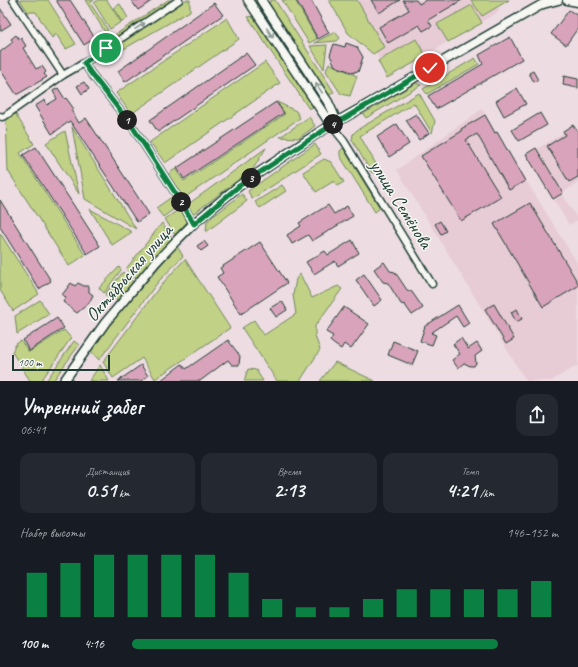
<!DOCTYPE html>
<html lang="ru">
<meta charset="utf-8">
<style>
:root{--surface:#171b24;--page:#242831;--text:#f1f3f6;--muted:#9ea1a6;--accent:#0b8043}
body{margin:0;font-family:Caveat,sans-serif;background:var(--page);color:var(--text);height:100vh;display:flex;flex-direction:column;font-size:15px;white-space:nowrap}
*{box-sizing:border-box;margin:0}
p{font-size:13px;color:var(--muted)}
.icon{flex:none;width:22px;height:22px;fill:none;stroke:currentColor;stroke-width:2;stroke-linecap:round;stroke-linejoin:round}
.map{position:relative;height:381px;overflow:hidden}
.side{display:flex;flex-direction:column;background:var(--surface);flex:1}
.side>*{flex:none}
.scale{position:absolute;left:12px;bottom:10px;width:98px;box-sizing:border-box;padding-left:4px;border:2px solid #1f3d34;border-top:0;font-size:11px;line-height:14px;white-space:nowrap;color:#1f3d34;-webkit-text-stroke:3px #f6f6f2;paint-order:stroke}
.pin{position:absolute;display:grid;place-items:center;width:34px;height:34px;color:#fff;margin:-17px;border:2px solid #fff;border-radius:50%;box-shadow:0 1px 4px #0007}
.km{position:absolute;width:20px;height:20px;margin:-10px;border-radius:50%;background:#222;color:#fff;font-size:11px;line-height:20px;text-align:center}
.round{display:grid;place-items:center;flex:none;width:42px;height:42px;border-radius:12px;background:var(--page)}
.head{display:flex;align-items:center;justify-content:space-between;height:68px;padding:0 20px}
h1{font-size:22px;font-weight:600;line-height:30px}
.figures{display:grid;grid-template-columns:repeat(3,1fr);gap:6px;height:68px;padding:4px 20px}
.figures div{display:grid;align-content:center;border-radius:10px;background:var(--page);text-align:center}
.figures b{font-size:20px;font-weight:600}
.figures small{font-size:11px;font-weight:400}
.figures p{font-size:11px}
.chart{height:112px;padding:8px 20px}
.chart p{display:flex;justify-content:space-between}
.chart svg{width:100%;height:72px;margin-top:4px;stroke:var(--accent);stroke-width:6}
ul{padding:0 20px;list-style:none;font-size:13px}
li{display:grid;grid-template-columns:64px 48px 1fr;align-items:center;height:30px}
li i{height:10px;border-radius:5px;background:var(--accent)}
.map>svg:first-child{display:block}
.built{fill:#e7ccd6}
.green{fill:#c1d186;stroke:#70875d}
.building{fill:#d9a4bb;stroke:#1f3d34}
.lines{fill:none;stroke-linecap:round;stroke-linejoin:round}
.minor-casing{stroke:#1f3d34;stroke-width:9}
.tertiary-casing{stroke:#1f3d34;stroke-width:11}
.minor{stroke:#f6f6f2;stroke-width:6}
.tertiary{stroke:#f6f6f2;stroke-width:8}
.oneway{stroke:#8a9a93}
.route-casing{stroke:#fff;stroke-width:8}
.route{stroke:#0b8043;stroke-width:5}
.labels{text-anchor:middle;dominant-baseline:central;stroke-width:3;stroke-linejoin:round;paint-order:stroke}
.street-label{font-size:19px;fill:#1f3d34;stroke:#f6f6f2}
</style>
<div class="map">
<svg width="578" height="381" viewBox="0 0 578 381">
<rect width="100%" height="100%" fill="#eddde2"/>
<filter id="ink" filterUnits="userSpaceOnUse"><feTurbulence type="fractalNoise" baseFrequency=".025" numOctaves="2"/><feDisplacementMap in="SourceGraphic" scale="8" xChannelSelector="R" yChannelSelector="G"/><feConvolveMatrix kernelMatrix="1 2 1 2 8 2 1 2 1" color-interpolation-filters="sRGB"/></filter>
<g filter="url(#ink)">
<g class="built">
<path d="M347 0H493L500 11 389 77Z"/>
<path d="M482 109 578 264V365L551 381H526L397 170Z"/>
<path d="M575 126 578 131V183L562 193 578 220 569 225 527 155Z"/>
</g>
<g class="green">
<path d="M20 0H48L76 44 66 49 56 34 52 38 36 12H28Z"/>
<path d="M85 0H94L90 3 108 30 105 32Z"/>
<path d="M98 0H107L121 22 110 29 94 3Z"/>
<path d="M168 0H174L106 45 104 42Z"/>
<path d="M185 0H190V11L122 50 117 44Z"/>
<path d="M253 0H257L323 100 321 102Z"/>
<path d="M272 0H275L334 92 327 97 268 3Z"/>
<path d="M282 0H295L317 39 309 43Z"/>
<path d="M329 0H357L384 47 373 54 348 33Z"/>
<path d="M471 0H509L482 16Z"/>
<path d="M120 4 128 18 122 22 113 8Z"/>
<path d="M472 5 482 23 448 42 437 24Z"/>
<path d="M258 15 314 106 309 109 248 17Z"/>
<path d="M227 18 239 39 131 114 116 93Z"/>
<path d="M335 32 340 38 337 41 314 43Z"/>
<path d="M416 39 426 56 387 78 378 61Z"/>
<path d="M327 45 324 69 310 46Z"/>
<path d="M475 58 479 64 427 94 423 89Z"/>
<path d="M265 62 280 83 165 163 150 142Z"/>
<path d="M329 63 357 76 350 96 341 94 326 71Z"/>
<path d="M416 83 421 85 366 118 363 114Z"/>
<path d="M419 93 435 121 432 133 414 103 360 136 377 166 378 168 376 172 373 173 371 172 352 140 353 134 357 130Z"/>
<path d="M277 102 296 111 300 118 181 200 166 176 175 169 184 181 285 114Z"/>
<path d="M15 113 34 144 20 153 85 255 69 266 8 171 6 119Z"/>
<path d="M309 117 315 126 299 138 280 137Z"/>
<path d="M72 127 136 229 85 199Z"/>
<path d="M65 131 79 194 46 143Z"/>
<path d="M315 144 321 154 252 199 248 191Z"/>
<path d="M266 148 253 169 193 214 187 205Z"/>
<path d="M343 148 380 208 375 212 340 156V151Z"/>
<path d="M324 159 331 162 344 182 337 186 334 181 316 192 303 172Z"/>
<path d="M282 185 286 191 260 208 255 202Z"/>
<path d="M242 194 247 201 206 232 207 221Z"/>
<path d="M173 196 180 205 163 217 156 208Z"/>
<path d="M181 208 189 220 175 235 165 219Z"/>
<path d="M90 209 132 232 112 245Z"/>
<path d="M162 223 172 238 135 279 126 269Z"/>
<path d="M0 233 39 294 13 311 0 290Z"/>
<path d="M177 246 183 256 158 282 99 360 89 349Z"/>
<path d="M185 259 230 328 155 379 142 358 113 378 103 362 161 285Z"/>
<path d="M119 267 121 270 104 293 99 288Z"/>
<path d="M123 272 133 282 117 300 111 295 108 298 105 294Z"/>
<path d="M300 274 312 298 338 286 342 289 315 326V336L320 350 300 381H277L242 328 254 320 264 335 296 314 293 295 296 279Z"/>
<path d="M40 300 49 314 17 334 15 316Z"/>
<path d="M64 330 71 338 41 381H31L29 379 12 352 16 344 21 341 29 352Z"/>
<path d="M74 341 79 345 53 381H46Z"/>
<path d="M335 362 375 381H320Z"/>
<path d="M100 365 109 381H89Z"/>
<path d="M248 369 256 370 263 381H244Z"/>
</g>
<g class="building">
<path d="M56 0H70L95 38 84 45Z"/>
<path d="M131 0H153L138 10Z"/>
<path d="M296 0H311L329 33 318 39Z"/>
<path d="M371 0H400L379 13Z"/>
<path d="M403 0H416L419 4 426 0H462L428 20 432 26 423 31 419 25 388 43 379 27 409 10Z"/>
<path d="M214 3 223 15 125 82 118 71Z"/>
<path d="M0 8 11 24 0 31Z"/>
<path d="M569 10 578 16V28L566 45 551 34Z"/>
<path d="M16 35 19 39 21 38 26 46 23 48 36 69 42 66 46 72 44 74 47 77 18 94H16L0 69V52L13 42 11 39Z"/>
<path d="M510 37 522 59 436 109 428 96 483 64 479 55Z"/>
<path d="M346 43 357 47 363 57 358 72 355 71 354 73 335 66 330 55 334 44 345 47Z"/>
<path d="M246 53 255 65 158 132 150 120Z"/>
<path d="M533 71 538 80 534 82 529 73Z"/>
<path d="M564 76 578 79V88L563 85Z"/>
<path d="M84 82 89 89 82 94 77 86Z"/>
<path d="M58 88 65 99 66 98 74 109 71 110 79 123 86 118 149 214 137 222 70 121 52 134 35 106 45 100 47 105 57 99 53 91Z"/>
<path d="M517 88 526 104 504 116 496 101Z"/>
<path d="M276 102 284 113 184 179 177 168Z"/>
<path d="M540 113 547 125 519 141 512 130Z"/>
<path d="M416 114 429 133 419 140 406 120Z"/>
<path d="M485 115 495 133 497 132 525 181 509 190 477 134 466 140 501 197 461 221 421 156 462 131 461 129Z"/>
<path d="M397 124 409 144 389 157 377 137Z"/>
<path d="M573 125 578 132V177L569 182 547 146 565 135 563 131Z"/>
<path d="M36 147 100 246 87 254 23 155Z"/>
<path d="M536 148 563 193 553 199 526 154Z"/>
<path d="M0 200 51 281 39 289 0 227Z"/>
<path d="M530 203 578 283V286L543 307 494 224Z"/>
<path d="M328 205 334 214 347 206 353 216 312 241 308 235 292 244 287 235 301 226 299 223Z"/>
<path d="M440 221 446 231 441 234 435 224Z"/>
<path d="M352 240 359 253 338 266 335 261 314 274 306 262 325 251 328 255Z"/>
<path d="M204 241 208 246 201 251 197 246Z"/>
<path d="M260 242 287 283 241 314 217 277 223 273 220 268Z"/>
<path d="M384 262 390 271 395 272 407 290 412 292 423 308 412 315 405 305 401 304 388 283 383 282 374 269Z"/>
<path d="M364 274 382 300 374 306 356 280Z"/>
<path d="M71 283 75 286 78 283 84 286H89V292L93 295 89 303 77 313 63 302 66 297 62 295Z"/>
<path d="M282 301 287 310 276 317 270 308Z"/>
<path d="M494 304 514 339 506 344 485 309Z"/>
<path d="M458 305 469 323 463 327 456 316 431 333 436 335 432 345 420 341 425 326Z"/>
<path d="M344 307 369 324 351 349 344 344 341 349 335 345 330 341 333 336 326 332Z"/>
<path d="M517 309 522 319 516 322 511 312Z"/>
<path d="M57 318 64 328 29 351 23 340Z"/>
<path d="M461 338 468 349 477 343 482 351 475 356 476 363 474 366H470L464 363 458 368 452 360 460 354 453 344Z"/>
<path d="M228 340 240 356 239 365H232L228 360 200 381H160L182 364 186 369Z"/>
<path d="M393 341 418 351 412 365 388 355Z"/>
<path d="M141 365 148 376 141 381H118Z"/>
</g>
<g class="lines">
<defs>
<g id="minor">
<path d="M13 0 63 75"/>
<path d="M84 63 90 72 132 126 183 205 193 224"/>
<path d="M0 116 2 117 5 116 63 75 84 63 179 0"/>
<path d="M331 125 344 141 432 284"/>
</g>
<g id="tertiary">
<path d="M248 0 331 125"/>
<path d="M261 0 328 102 337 122"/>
<path d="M567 0 578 2"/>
<path d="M64 381 105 323 156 262 176 241 193 224 239 186 321 131 534 9 543 4 558 0"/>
</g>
</defs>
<use href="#minor" class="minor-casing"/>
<use href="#tertiary" class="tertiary-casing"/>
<use href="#minor" class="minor"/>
<use href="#tertiary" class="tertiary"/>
</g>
<defs><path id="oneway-shaft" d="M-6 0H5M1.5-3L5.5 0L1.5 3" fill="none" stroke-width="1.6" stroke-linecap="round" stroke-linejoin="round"/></defs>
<g class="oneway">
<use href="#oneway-shaft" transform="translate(140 26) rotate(-33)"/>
<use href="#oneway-shaft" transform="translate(270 33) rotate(57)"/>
<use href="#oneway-shaft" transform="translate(319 88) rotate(-123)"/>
</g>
</g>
<g class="lines" filter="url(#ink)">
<defs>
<path id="route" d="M106 48 84 63 90 72 132 126 183 205 194 224 239 186 321 132 430 68"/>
</defs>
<use href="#route" class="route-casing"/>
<use href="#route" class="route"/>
</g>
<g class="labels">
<g class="street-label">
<text transform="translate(401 204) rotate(58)">улица Семёнова</text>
<text transform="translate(129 273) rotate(-49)">Октябрьская улица</text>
</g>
</g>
</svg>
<div class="scale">100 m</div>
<div class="pin" style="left:106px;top:48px;background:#1e9e55"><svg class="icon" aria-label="arrive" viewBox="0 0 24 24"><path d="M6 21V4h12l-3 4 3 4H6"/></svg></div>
<div class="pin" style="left:430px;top:68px;background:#d93025"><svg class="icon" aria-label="check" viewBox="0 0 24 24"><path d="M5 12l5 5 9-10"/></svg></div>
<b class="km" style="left:127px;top:120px">1</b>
<b class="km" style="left:181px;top:202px">2</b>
<b class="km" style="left:251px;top:178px">3</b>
<b class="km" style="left:333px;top:124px">4</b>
</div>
<section class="side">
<div class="head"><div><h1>Утренний забег</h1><p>06:41</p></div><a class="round"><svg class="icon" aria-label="share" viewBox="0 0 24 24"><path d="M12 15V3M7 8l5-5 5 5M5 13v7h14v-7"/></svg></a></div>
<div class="figures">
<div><p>Дистанция</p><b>0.51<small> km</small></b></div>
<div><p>Время</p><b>2:13</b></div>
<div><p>Темп</p><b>4:21<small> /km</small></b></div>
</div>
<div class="chart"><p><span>Набор высоты</span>146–152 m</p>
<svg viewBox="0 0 160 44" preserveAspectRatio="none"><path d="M5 44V17M15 44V11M25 44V6M35 44V6M45 44V6M55 44V6M65 44V17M75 44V33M85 44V38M95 44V38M105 44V33M115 44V27M125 44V27M135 44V27M145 44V27M155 44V22"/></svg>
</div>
<ul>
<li><b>100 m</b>4:16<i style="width:86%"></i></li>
</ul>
</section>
